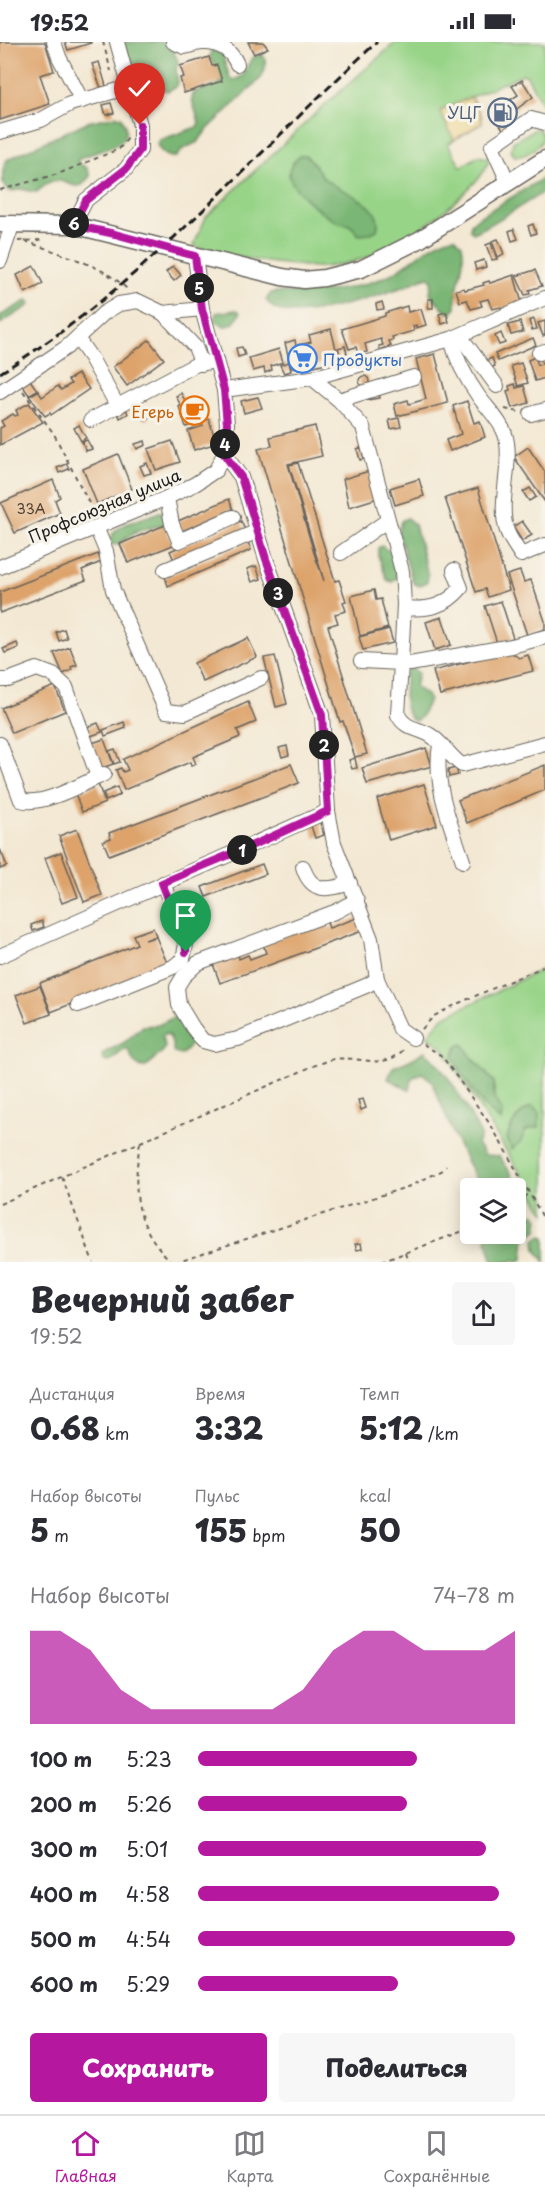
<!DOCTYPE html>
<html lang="ru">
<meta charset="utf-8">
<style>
:root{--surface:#fff;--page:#f7f7f7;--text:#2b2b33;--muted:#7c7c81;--line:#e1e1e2;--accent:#b5179e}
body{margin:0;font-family:"Playpen Sans",sans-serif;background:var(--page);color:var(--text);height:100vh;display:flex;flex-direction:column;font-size:22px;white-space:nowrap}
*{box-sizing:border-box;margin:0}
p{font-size:20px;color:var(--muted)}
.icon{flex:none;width:33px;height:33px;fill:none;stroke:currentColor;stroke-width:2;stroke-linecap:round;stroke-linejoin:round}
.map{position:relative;height:1220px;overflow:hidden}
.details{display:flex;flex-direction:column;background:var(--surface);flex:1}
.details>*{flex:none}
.tools{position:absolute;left:460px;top:1136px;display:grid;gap:12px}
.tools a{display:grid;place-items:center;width:66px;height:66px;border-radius:6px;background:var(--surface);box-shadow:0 3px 15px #0003;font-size:30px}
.pin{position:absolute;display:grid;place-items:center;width:51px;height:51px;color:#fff;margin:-62px -26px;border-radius:50% 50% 50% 0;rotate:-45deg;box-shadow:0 0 6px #0007}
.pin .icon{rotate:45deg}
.km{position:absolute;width:30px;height:30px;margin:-15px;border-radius:50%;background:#222;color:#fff;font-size:16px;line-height:30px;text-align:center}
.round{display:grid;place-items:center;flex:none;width:63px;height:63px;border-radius:6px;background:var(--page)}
.headline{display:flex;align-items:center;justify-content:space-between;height:102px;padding:0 30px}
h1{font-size:33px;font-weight:800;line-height:45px}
.stats{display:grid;grid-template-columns:repeat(3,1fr);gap:9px;height:102px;padding:6px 30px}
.stats div{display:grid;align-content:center}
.stats b{font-size:30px;font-weight:800}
.stats small{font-size:16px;font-weight:400}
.stats p{font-size:16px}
.chart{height:168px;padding:12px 30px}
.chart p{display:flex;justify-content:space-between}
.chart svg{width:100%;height:108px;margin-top:6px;fill:var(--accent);opacity:.7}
.action{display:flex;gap:12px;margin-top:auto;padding:12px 30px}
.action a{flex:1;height:69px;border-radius:6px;background:var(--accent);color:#fff;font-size:24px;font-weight:800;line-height:69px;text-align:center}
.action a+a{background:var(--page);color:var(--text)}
ul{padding:0 30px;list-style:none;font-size:20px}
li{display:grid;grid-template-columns:96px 72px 1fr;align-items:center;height:45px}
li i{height:15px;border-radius:8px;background:var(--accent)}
.status{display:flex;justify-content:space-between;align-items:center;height:42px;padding:0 30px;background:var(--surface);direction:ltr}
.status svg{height:16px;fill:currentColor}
.menu{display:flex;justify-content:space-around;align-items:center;height:84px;border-top:2px solid var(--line);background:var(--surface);font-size:16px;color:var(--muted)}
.menu a{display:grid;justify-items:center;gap:3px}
.menu .current{color:var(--accent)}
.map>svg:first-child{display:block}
.green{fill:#98d488;stroke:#5a7852;stroke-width:1.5}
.forest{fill:#7ab674;stroke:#4b6948;stroke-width:1.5}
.sand{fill:#eeda9e;stroke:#857b5d;stroke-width:1.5}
.building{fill:#dda36a}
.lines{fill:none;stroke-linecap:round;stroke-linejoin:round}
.minor-casing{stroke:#67635c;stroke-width:16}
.major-casing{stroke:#67635c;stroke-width:19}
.path{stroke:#67635c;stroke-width:2;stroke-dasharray:4.5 4.5;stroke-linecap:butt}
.minor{stroke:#fff;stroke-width:14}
.major{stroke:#fff;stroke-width:16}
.rail{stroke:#1c1c1c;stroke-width:3;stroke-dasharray:9 4.5;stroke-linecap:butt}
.route-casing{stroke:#fff;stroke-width:12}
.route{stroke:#b5179e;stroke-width:8}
.labels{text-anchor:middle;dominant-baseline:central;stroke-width:6;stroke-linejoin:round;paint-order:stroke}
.number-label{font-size:14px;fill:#4c3e30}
.service-label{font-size:16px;fill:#4e5e75;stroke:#f7f3e8;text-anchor:end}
.shop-label{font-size:16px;fill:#366cbe;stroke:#f7f3e8;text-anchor:start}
.food-label{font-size:16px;fill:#c56008;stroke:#f7f3e8;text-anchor:end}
.street-label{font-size:16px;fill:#1c1c1c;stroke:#f7f3e8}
</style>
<div class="status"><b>19:52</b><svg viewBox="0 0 49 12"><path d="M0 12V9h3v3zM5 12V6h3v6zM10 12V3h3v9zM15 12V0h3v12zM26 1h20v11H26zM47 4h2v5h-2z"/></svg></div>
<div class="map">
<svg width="545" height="1220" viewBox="0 0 545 1220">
<rect width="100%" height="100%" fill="#f7f3e8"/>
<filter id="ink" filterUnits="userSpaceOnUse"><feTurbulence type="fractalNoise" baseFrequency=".0167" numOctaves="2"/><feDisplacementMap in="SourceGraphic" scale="12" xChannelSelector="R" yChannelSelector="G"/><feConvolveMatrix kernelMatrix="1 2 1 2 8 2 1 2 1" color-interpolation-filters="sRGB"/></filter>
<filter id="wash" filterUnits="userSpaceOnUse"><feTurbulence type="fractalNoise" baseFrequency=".008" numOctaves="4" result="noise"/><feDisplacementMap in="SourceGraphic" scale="24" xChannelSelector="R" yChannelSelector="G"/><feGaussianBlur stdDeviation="1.35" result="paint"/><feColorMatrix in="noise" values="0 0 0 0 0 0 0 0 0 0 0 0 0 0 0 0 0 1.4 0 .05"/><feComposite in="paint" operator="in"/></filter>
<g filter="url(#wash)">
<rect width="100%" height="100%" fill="#f3e8d3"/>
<g class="green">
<path d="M396 0H545V68L527 34 523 32 440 69 454 98 448 102 461 125 478 114 489 116C488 130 469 146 460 155 424 189 374 221 324 225 315 226 305 224 296 223 275 221 254 219 233 214 220 210 206 211 194 203L206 175 317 70Z"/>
<path d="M535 87H539L544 95C540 105 525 116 515 114L511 109 513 100Z"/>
<path d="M545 926V1171L442 1005 427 994 443 975Z"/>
</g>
<g class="forest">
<path d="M120 0H169L178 19 176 28 178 40 177 44 168 49 162 47C157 39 156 27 144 26 138 26 135 28 129 26Z"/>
<path d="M211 8 222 12 230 36 234 38 243 34C248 24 250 12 263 13 268 21 265 29 261 36L206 89 198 100 183 107 176 115C167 116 160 110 157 102L160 98 197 85 199 80 192 58 193 52C201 44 215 48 222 39L216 25 210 16Z"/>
<path d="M117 74 121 75C141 108 94 106 78 118V121L87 126 90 134 82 143C70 147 64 136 53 139 46 140 42 147 36 150 31 150 26 148 21 147 16 147 12 152 7 148 0 142 2 124 8 117L87 80Z"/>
<path d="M305 113C315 119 318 131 326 138 341 150 385 161 377 188L369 192 359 193C356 190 353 185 349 183 344 181 340 182 335 179 323 172 286 145 289 129 290 124 296 117 299 114Z"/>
<path d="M545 135V149C536 155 480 190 473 191L470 187 471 182 479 175Z"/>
<path d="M455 195 462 203C467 224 454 244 456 265L451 272 443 267 430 251 432 238 429 235C420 236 412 242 403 245 376 255 313 275 285 270 277 269 271 265 266 258L271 251 277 250C316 251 355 250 391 232 408 224 437 195 455 195Z"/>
<path d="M28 258 30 262 27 265 0 282V274Z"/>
<path d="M236 268 239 269 240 272 233 282 224 285 214 278 216 271Z"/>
<path d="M159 470H165L166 480 163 483 138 489 116 503 111 502 110 497C118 479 143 478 159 470Z"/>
<path d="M407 476 415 483 428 533 427 540 419 544 413 541 398 490 401 479Z"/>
<path d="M382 504 391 511 397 534 396 537 392 540 387 538 378 513V506Z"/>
<path d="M413 626 418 631 415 645 427 654 429 658 421 675 415 679C399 670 405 645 406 629Z"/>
<path d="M177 974H180C192 992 200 997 181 1013L174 1011 171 997 167 992 162 994 165 1005 164 1008 146 1025C132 1025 133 1016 128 1007 120 1008 115 1017 108 1020L103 1018 102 1013 105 1010 125 1000 143 984 158 983Z"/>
<path d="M463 1002 471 1014 494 1040V1055L502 1070 501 1079C479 1063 465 1038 453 1014L457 1005Z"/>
<path d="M425 1009C450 1032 465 1063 481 1093L477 1102 485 1113 499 1114 511 1131 515 1146H481L458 1103 431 1038 422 1031 412 1036 410 1048 388 1037 393 1025 410 1018Z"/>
<path d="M532 1064 539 1071V1085L526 1088 520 1101 511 1107 507 1097C511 1081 517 1072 532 1064Z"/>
<path d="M516 1172H535L539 1176 537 1189 525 1196 523 1217 518 1219 512 1218 511 1220H493L486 1197 488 1191H516Z"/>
<path d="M540 1194 545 1195V1220L536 1208 535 1198Z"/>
</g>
<path class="sand" d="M471 55 481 73 482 81 454 98 440 69Z"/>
<g id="blocks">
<g class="building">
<path d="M0 0H45L54 29 40 33 50 62 0 78Z"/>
<path d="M65 0H91V1L68 8Z"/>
<path d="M248 0H263L268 6 254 12Z"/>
<path d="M209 15 212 24 217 23 222 39 184 51 180 36 184 35 180 24Z"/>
<path d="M99 20 106 44 101 46 92 22Z"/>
<path d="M522 38 533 55 510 72 518 85 506 92 492 70 518 53 512 44Z"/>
<path d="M111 61 114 71 106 73 103 63Z"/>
<path d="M533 182 536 191 531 193 528 184Z"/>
<path d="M514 187 518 197 512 199 509 189Z"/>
<path d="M498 197 504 212 498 215 492 199Z"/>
<path d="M491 201 497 217 492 218 486 203Z"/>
<path d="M484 218 486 225 476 228 474 221Z"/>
<path d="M34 224 43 242 25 251 17 233Z"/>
<path d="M173 224 181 233 174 239 166 230Z"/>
<path d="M535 228 542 244 529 248 530 252 525 253 516 234Z"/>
<path d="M514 233 522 261 502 267 501 265 492 267 488 257 480 259 482 264 471 267 467 258 460 260 456 248 464 246 465 248 484 243 483 241 489 239 490 241Z"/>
<rect x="428" y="257" width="5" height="9"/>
<path d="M382 260 384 267 377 268 376 262Z"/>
<path d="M407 264 408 270 421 267 426 283 416 286V283L413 284 414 289 392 295 393 298 389 299 391 304 380 308 379 304 383 303 381 297 365 302 367 310 358 312 356 305 349 307 342 287 385 274V271Z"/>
<path d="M446 270 449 280 442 282 439 272Z"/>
<path d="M534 277 537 287 532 288 529 279Z"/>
<path d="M545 279V293L543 294 538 281Z"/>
<path d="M520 280 523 290 511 293 508 283Z"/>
<path d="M331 287 339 319 333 321 332 316 325 317 326 321 314 324 313 321 291 326 285 301 295 298 296 304 311 300 309 293Z"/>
<path d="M501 291 505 301 499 303 495 294Z"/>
<path d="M533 296 536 303 498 319 495 312Z"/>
<path d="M149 298 164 317 127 344 113 325Z"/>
<path d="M345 304 347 311 340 313 338 306Z"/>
<path d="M242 305 245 313 238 315 236 306Z"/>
<path d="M279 307 283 320 271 324 272 328 265 331 264 326 253 329 249 316Z"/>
<path d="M435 312 448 361 397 374 394 362 408 358 409 362 426 357 416 317Z"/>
<path d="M545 312V336L535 339 528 318 535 315 538 323 542 322 540 314Z"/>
<path d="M492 316 495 324 489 327 485 319Z"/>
<path d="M289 320 291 329 284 331 280 323Z"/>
<path d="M521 321 528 341 518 344 511 324Z"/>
<path d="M78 332 89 347 51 373 50 371 45 374 29 354 38 349 42 355 58 344 61 348 71 342 68 338Z"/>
<circle cx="364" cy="339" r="5"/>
<path d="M30 338 37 348 29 353 22 343Z"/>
<path d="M515 342 516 346 524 344 529 361 512 366 507 349 510 348 509 344Z"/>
<path d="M181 351 187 362 196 358 198 363 196 364 201 379 186 385 179 365 181 364 176 354Z"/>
<path d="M379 352 380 356 368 358 367 354Z"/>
<path d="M258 355 262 366 244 371 241 359Z"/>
<path d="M467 359 474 381 480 379 485 395 450 409 446 398 461 392 453 364Z"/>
<path d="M29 361 43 380 0 403V386L4 384 1 379 13 372 15 374 18 373 16 368Z"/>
<path d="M142 366 149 376 146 379 138 369Z"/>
<path d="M126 367 128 372 120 376 118 371Z"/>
<path d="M399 376 401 385 391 387 389 378Z"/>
<path d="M209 377 215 397 214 402 194 408 188 389 203 384 202 379Z"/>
<path d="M79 383 86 396 81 399 74 386Z"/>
<path d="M315 384 322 414 288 422 314 511 324 539 289 423 298 421 335 539 339 538 346 559 343 560 346 569 335 572 338 581 328 584 367 712 355 715 343 679 340 680 258 407 272 404 270 395Z"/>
<path d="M87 398 92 407 86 409 82 400Z"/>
<path d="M145 399 146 403 137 407 135 402Z"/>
<path d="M172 399 180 420 156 428 148 407Z"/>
<path d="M364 405 367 416 360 418 357 407Z"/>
<path d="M528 405 545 430V460L514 415Z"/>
<path d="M118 412 132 447 97 462 83 427Z"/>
<path d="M147 421 151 431 144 433 140 424Z"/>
<path d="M67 422 69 427 59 431 57 426Z"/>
<path d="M369 429 378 456 349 465 343 437Z"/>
<path d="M419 437 424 454 395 463 390 446Z"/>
<path d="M53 438 60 455 55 458 60 471 15 491 1 461Z"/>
<path d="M478 446 509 548 488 555 485 547 476 550 445 456Z"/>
<path d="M530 446 536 455 529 459 523 450Z"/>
<path d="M229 457 233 467 182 489 178 479Z"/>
<path d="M241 479 245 488 174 518 170 509Z"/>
<path d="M522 479 532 493 522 499 513 485Z"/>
<path d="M165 483 173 503 128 521 120 502Z"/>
<path d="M248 500 251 508 168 544 165 535Z"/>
<path d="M98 512 101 520 82 528 86 538 0 571V550Z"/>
<path d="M256 524 261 537 252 540 247 527Z"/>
<path d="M520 529 524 540 531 538 545 579V587L527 593 507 533Z"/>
<path d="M374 548 376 558 381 557 388 586 360 594 351 554Z"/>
<path d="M501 559 513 596 497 601 485 564Z"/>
<path d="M442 575 451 603 435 608 426 580Z"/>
<path d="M64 587 67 596 59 599 56 590Z"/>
<path d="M389 587 393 601 363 608 359 595Z"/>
<path d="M248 596 257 615 203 640 194 621Z"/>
<path d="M17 601 19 606 5 611 3 607Z"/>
<path d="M70 605 77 623 71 625 72 628 63 632 54 611Z"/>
<path d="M509 609 519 616 528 613 533 629 440 653 433 629Z"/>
<path d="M275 614 287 662 276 665 264 616Z"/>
<path d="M55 644 65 669 12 691 1 666Z"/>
<path d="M248 660 256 680 237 688 240 695 193 715 196 722 191 724 190 720 124 748 116 728 121 726 123 730 128 728 123 717Z"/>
<path d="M124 680 126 686 105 694 103 688Z"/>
<path d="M98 681 102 690 88 695 85 686Z"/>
<path d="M104 697 113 722 102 726 92 701Z"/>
<path d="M287 704 289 713 282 715 279 706Z"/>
<path d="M426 706 432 724 367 742 362 726Z"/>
<path d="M115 707 120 720 114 722 109 709Z"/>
<path d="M355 716 357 726 352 727 349 718Z"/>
<path d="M291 722 299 741 109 813 103 799 111 796 109 791Z"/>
<path d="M545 723V748L467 781 458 758Z"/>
<path d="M456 726 458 733 449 735 448 728Z"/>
<path d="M98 742 105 761 82 770 75 751Z"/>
<path d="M424 742 437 783 389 798 377 757Z"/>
<path d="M117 745 120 753 106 759 103 751Z"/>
<path d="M319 778 324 793 315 796 310 781Z"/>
<path d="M77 787 102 853 84 860 59 794Z"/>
<path d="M0 807 7 824 0 827Z"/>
<path d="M61 810 78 855 62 861 45 816Z"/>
<path d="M262 822 266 832 206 855 202 845Z"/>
<path d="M357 876 362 889 220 941 213 922 238 912 239 917 248 913 250 917 266 911 263 902 326 878 329 886Z"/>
<path d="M42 879 44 885 33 889 31 883Z"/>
<path d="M153 886 156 894 145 898 156 895 168 923 51 970 40 941 137 902 133 893Z"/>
<path d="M40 944 51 972 27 981 16 953Z"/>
<path d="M363 1057 366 1066 361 1068 358 1058Z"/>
<path d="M361 1201 362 1207 357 1208 355 1202Z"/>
</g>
</g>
</g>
<g filter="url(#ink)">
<use href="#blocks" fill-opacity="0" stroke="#67635c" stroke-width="1.5"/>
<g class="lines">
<defs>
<g id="minor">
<path d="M54 0 59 15 82 59"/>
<path d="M173 0 184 5C190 4 196 1 203 1 218 0 231 8 237 22"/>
<path d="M0 90 41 78 70 62 129 45"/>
<path d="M508 140 492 104 531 77 545 81"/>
<path d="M73 183 86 158 126 127 140 108V83L117 0"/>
<path d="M0 219 13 181"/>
<path d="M163 271 195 305 202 322"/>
<path d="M460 294 497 344"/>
<path d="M77 296 91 316 118 365"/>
<path d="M451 297C456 317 467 338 479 355 488 367 500 378 505 392 514 419 497 461 507 489 510 497 516 505 521 513L545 503"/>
<path d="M539 311 545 309"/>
<path d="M312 336 339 358 363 385 402 529 404 562 401 621 410 622 512 604 545 595"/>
<path d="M224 348 312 336 451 297 545 256"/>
<path d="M0 350 67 305 104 271 119 262 138 259 163 271 202 267"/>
<path d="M339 358 414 335"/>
<path d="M531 372 545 368"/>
<path d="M91 378 197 322 216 319"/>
<path d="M224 412 241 435 266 517 322 673 328 769 334 801 371 897 377 937 400 987 413 996"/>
<path d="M167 456 172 482 179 499 233 475"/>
<path d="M96 485 106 509 113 548 166 669 185 671 261 636"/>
<path d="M341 511 388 478"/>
<path d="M0 525 164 457 195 442 216 428 224 412 227 382 224 348 202 267 195 214"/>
<path d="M165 528 258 489"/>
<path d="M404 566C428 568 445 565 461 546L454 528"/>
<path d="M361 619 401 621 398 673C405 687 418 686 430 693 442 700 450 715 462 723L545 701"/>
<path d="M0 638H8L37 627 53 633 66 645 98 735"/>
<path d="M0 702 21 758C42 765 84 741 104 732"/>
<path d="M440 703C433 742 451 783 463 819"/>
<path d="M303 825C311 851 327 849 350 841"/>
<path d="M357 858 337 869 198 921 183 935 177 945 179 963 193 986 203 999 214 1002 238 997 368 943 377 937"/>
<path d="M0 914 328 769"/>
<path d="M78 963 173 925 183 917 186 902 163 841"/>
</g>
<path id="major" d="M0 182 73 183 282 235 304 238 324 236 361 227 419 198 545 117"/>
</defs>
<use href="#minor" class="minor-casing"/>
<use href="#major" class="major-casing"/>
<g class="path">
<path d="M103 0 111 29"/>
<path d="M0 148 58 132 119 107 128 96"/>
<path d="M18 199 42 198"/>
<path d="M25 199C57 211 105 223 129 249"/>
<path d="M23 349 54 392 95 473"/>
<path d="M505 367 519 370"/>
<path d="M422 987 434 974 459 961 545 924"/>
<path d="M423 1002 442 1014 492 1085 545 1179"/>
<path d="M140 1101C132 1150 135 1185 172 1220"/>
<path d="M62 1135 93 1220"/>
<path d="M516 1161 529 1151"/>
<path d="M0 1162 313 1024C320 1022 328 1018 335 1017 362 1013 384 1031 406 1005"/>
<path d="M406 1211 409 1220"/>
<path d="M175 1220 410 1144 443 1128 446 1124"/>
<path d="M381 1220 471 1186"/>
</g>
<use href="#minor" class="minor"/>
<use href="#major" class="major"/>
<path class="rail" d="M0 331C144 243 253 113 377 0"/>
</g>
</g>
<g class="lines" filter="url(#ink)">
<defs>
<path id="route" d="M140 83V108L126 127 86 158 73 183 115 192 195 214 202 267 224 348 227 382 224 412 241 435 266 517 322 673 328 769 260 800 162 841 186 902V910"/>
</defs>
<use href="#route" class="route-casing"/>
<use href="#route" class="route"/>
</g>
<defs>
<symbol id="fuel-ring" viewBox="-11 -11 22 22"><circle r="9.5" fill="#f7f3e8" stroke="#5c6f8a" stroke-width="1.5"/><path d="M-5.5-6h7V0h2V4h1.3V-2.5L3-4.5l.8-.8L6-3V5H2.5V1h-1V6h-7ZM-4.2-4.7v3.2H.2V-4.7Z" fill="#5c6f8a"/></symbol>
<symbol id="supermarket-ring" viewBox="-11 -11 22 22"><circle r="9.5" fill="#f7f3e8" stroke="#3f7fe0" stroke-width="1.5"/><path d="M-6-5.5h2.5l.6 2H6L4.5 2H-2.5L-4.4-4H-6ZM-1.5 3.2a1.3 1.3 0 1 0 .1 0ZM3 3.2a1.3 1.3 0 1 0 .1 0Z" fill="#3f7fe0"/></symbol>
<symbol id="cafe-ring" viewBox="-11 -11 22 22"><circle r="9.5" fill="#f7f3e8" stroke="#e8710a" stroke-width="1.5"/><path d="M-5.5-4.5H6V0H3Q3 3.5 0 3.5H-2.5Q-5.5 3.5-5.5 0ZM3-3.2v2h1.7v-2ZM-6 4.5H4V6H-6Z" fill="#e8710a"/></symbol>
</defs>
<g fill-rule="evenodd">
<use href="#fuel-ring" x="486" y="54" width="33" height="33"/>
<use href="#supermarket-ring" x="286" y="300" width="33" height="33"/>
<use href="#cafe-ring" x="178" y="352" width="33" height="33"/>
</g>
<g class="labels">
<g class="number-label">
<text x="31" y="466">33А</text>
</g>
<g class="service-label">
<text x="481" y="70">УЦГ</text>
</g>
<g class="shop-label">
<text x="323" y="317">Продукты</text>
</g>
<g class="food-label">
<text x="174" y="369">Егерь</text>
</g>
<g class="street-label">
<text transform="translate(104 463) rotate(-23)">Профсоюзная улица</text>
</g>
</g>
</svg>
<div class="tools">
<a><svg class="icon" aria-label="layers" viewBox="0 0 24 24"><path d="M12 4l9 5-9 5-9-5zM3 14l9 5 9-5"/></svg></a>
</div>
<div class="pin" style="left:186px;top:910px;background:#1e9e55"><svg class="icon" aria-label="arrive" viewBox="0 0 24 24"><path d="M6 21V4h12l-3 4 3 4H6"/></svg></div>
<div class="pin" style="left:140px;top:83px;background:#d93025"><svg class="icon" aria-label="check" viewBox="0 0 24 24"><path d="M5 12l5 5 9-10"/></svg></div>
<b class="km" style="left:242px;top:808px">1</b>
<b class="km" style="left:324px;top:703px">2</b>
<b class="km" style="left:278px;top:551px">3</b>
<b class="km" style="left:225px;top:402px">4</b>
<b class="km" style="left:199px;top:246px">5</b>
<b class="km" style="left:74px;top:181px">6</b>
</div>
<section class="details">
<div class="headline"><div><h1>Вечерний забег</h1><p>19:52</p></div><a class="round"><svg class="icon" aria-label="share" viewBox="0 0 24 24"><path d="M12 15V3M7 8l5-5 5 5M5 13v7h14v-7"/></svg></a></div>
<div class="stats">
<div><p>Дистанция</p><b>0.68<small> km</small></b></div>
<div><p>Время</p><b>3:32</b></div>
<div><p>Темп</p><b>5:12<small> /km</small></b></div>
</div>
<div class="stats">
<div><p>Набор высоты</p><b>5<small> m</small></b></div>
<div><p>Пульс</p><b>155<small> bpm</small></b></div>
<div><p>kcal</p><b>50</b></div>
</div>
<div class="chart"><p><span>Набор высоты</span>74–78 m</p>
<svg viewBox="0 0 160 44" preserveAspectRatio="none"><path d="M0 44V6L10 6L20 14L30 30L40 38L50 38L60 38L70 38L80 38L90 30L100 14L110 6L120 6L130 14L140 14L150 14L160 6V44z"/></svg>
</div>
<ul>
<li><b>100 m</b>5:23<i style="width:69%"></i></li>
<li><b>200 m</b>5:26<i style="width:66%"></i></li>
<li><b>300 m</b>5:01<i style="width:91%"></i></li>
<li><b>400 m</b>4:58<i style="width:95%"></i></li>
<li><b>500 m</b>4:54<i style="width:100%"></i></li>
<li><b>600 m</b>5:29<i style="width:63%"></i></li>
</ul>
<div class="action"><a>Сохранить</a><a>Поделиться</a></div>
</section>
<nav class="menu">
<a class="current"><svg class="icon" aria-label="home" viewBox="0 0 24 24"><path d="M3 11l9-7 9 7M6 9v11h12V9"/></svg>Главная</a>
<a><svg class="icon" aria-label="map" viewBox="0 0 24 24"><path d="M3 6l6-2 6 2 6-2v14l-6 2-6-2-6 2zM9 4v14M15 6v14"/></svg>Карта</a>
<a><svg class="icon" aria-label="saved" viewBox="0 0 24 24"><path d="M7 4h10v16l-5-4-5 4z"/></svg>Сохранённые</a>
</nav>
